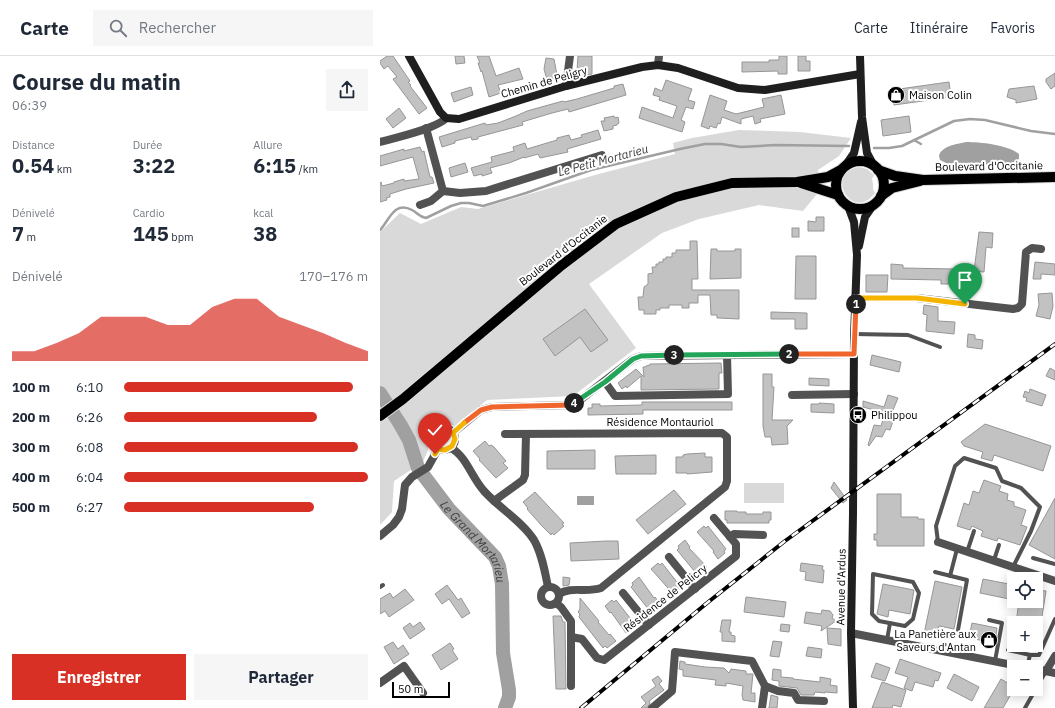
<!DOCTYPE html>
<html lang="fr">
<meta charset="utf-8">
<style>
:root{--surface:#fff;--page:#f6f6f7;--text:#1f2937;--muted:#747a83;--line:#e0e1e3;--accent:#d93025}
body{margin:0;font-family:"IBM Plex Sans",sans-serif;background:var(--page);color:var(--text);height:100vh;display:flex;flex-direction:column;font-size:15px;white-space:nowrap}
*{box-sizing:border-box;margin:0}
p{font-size:13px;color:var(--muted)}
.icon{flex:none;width:22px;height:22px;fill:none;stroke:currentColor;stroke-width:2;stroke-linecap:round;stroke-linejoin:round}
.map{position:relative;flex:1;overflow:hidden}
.side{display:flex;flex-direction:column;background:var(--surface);width:380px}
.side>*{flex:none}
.buttons{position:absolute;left:627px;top:516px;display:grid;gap:8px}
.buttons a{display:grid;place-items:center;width:36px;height:36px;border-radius:0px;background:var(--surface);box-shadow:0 2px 10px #0003;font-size:20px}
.scale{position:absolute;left:12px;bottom:10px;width:58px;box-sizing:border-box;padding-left:4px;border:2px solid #000;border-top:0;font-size:11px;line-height:14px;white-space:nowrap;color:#000;-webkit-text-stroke:3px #fff;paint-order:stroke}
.pin{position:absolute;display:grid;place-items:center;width:34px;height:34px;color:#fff;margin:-41px -17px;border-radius:50% 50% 50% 0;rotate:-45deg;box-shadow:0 0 4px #0007}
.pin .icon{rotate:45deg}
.km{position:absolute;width:20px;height:20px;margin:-10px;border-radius:50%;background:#222;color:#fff;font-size:11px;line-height:20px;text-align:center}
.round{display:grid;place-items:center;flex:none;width:42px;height:42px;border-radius:0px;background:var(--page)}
.head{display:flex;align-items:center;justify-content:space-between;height:68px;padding:0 12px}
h1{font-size:22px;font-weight:700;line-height:30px}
.figures{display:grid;grid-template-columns:repeat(3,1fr);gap:6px;height:68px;padding:4px 12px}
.figures div{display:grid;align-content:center}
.figures b{font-size:20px;font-weight:700}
.figures small{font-size:11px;font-weight:400}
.figures p{font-size:11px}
.chart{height:112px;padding:8px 12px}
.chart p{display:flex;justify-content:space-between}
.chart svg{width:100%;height:72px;margin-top:4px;fill:var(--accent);opacity:.7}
.cta{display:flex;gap:8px;margin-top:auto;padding:8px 12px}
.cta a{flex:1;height:46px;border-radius:0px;background:var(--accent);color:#fff;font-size:16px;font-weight:700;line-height:46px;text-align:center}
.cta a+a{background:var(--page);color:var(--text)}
ul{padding:0 12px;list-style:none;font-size:13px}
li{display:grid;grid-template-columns:64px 48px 1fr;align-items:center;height:30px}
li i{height:10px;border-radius:5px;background:var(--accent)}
header{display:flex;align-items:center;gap:24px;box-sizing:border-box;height:56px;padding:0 20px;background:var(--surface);border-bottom:1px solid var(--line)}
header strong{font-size:19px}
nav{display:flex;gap:22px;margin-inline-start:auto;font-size:14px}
.search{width:280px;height:36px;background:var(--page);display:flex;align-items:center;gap:10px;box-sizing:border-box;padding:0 14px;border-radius:0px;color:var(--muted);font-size:15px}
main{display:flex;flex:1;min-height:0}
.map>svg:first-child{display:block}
.green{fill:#d9d9d9}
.water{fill:#a0a0a0}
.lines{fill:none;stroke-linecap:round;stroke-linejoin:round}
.stream{stroke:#a0a0a0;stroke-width:2.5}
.river{stroke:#a0a0a0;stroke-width:14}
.building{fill:#c2c2c2;stroke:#969696}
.primary-casing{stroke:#dbdbdb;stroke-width:12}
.lane{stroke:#525252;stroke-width:4}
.street{stroke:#525252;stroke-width:8}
.secondary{stroke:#1f1f1f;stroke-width:8}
.primary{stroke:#000;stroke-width:10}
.rail-casing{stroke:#000;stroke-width:4}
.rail{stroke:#fff;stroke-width:2.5;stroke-dasharray:8;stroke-linecap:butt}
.split-1-casing{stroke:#fff;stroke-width:8}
.split-2-casing{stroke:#fff;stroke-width:8}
.split-3-casing{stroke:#fff;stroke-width:8}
.split-4-casing{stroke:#fff;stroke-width:8}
.split-5-casing{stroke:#fff;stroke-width:8}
.split-6-casing{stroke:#fff;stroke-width:8}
.split-1{stroke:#f5b400;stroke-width:5}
.split-2{stroke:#f0652b;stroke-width:5}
.split-3{stroke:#22a559;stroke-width:5}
.split-4{stroke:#22a559;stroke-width:5}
.split-5{stroke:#f0652b;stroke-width:5}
.split-6{stroke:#f5b400;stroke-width:5}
.labels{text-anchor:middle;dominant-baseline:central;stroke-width:4;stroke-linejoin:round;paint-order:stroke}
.street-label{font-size:11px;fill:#000;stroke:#fff}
.poi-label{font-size:11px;fill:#000;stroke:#fff;text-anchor:start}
.water-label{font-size:12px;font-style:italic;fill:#414141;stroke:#fff}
</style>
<header>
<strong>Carte</strong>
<div class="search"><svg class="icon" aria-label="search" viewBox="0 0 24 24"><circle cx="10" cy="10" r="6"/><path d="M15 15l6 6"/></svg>Rechercher</div>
<nav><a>Carte</a><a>Itinéraire</a><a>Favoris</a></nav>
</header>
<main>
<section class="side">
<div class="head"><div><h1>Course du matin</h1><p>06:39</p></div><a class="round"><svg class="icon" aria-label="share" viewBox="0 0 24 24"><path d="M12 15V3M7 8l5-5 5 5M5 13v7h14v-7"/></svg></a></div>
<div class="figures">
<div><p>Distance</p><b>0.54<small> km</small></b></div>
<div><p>Durée</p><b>3:22</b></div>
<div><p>Allure</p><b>6:15<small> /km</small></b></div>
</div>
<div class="figures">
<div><p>Dénivelé</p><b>7<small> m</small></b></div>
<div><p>Cardio</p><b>145<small> bpm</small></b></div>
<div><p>kcal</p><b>38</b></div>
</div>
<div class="chart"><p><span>Dénivelé</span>170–176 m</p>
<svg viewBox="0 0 160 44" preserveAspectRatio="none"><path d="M0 44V38L10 38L20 33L30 27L40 17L50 17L60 17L70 22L80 22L90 11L100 6L110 6L120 17L130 22L140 27L150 33L160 38V44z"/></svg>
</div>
<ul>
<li><b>100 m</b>6:10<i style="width:94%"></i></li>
<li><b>200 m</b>6:26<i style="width:79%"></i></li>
<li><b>300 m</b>6:08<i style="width:96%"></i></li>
<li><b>400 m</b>6:04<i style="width:100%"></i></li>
<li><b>500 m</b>6:27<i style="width:78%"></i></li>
</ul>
<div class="cta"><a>Enregistrer</a><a>Partager</a></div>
</section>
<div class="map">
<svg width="675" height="652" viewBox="0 0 675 652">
<rect width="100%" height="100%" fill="#fff"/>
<g class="green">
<path d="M359 74 420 76 471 82 459 100 438 114 437 138 423 155 379 149 319 163 282 177 209 228 256 292 193 340 107 344 75 370 62 367 47 378 48 394 43 406 14 425 12 456 0 469V176L20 157 41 168 81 151 98 153 215 119 295 98 293 87 312 82Z"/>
<path d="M479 111 487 113 494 119 492 123 493 128V133L495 137C473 167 443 117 479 111Z"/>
<rect x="364" y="427" width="40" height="20"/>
</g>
<g class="water">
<path d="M586 86C601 86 628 89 639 98V103L631 108 623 109 568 108 560 104 559 100C561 90 577 88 586 86Z"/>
<rect x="197" y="440" width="17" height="9"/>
</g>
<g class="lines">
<g class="stream">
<path d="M534 84 541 88"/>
<path d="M494 92H509L522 90 574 65 590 63 605 64 651 75 675 78"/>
<path d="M0 174C9 165 14 144 32 154 38 157 39 161 46 162L71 150 81 147H89L103 150 146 137 211 114 300 93 325 88H341L361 91 395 89 469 90"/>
</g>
<path class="river" id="s1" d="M0 337 20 368 29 384 38 412 69 453 115 501 119 510 122 528 123 597 129 634V641L125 652"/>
</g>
<g class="building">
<path d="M7 0H13L30 25 28 26 31 29 30 30 47 52 39 58 13 23 17 21 8 10 4 13 0 7V5Z"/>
<path d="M75 0H84L85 7 76 8Z"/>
<path d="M97 0H109L116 20 139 12 143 23 118 29 121 37 109 41 102 15 101 16 98 7H100Z"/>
<path d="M198 0H212V18L202 20 203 14H197Z"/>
<path d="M399 0H407V18H398V15L362 16V6H389V4H399Z"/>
<path d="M418 0H426V5H430V15H418Z"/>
<path d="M166 2 174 3 177 19H176L175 22 167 24 164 13Z"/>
<path d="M675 17V30L671 33 666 26V23Z"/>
<path d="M286 24 312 33 308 44 315 46 313 53 306 51 301 64 305 66 302 76 259 62 262 51 293 62 297 50 279 44 280 41 273 39 275 32 282 35Z"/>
<path d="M569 26 571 41 514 49 512 34Z"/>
<path d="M243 28 246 39 189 56 188 53 172 57 142 66 143 69 98 81V83L92 84 91 81 75 85V87L62 91 59 81 105 67 106 69 118 67 136 60 147 55 183 45 184 46 197 43 234 32V30Z"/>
<path d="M654 30 657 43 636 47V44L627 41 629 33Z"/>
<path d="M91 31 93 39 74 46 71 37Z"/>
<path d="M330 39 347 45 344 54 356 58 384 51 382 43 401 39 405 58 380 63 381 66 375 68 373 60 361 63V68L342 61 340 68 338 67 336 72 330 70 329 73 321 70Z"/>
<path d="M19 52 26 62 13 72 6 63Z"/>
<path d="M234 60 235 62 238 61 239 67 237 68V69L233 70V73L224 75 221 65H225L224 62Z"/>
<path d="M529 60 531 76 503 80 501 64Z"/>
<path d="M218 74 221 83 187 93 188 96 160 102 158 98 144 102V101L129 107 110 112 112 117 102 120V118L94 120 91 112 112 106 111 101 134 95 133 91 145 87 147 93 177 84V82L189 79 191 84 202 81 201 79Z"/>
<path d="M40 91 42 96 44 95 50 121H52L54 127 26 133 10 138V141L6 142 7 144 0 146V127L1 126 2 130 14 127V126L24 123V125L39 123 33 101 0 110V100L24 93V95Z"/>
<path d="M85 107 88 116 71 121 69 112Z"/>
<path d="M436 161H444V175H428V165L436 166Z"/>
<rect x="412" y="172" width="7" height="9"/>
<path d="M599 176 613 177 612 192 606 191 604 216 594 215Z"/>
<path d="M310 185H317L318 223H312V234H359V263L339 262H337V259H331L330 239H318V247H309V252H302V249H289V252H280V254H276V258H264V254H259L258 241H263L264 231 268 228V218L273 217 272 211H276V208H279V206H283V203H286V201H292V197H296V194H310Z"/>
<path d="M331 193H337V195H355V193H361V222L330 223Z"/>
<path d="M416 200H436V243H415Z"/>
<path d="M655 206 675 208V219L661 218V223H653Z"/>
<path d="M511 208 523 209V212L575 213 574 228H561V224L511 223Z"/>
<path d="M486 219H508L507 236H486Z"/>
<path d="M672 237 673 250 670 263 656 260 659 249 658 238Z"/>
<path d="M544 249 558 251V265L575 266 574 278 546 275 547 259 543 258Z"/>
<path d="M205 253 228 284 211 296 200 281 175 300 163 283Z"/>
<path d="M391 256 427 257V273H415V263H391Z"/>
<path d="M588 278 595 279V283L603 284 602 293 587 291Z"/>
<path d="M492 299 521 306 519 316 490 309Z"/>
<path d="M341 307 342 317H339V333L261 334V320L247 332 246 330 242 333 238 327 256 313 264 321 263 311H266V310L270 309V308Z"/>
<path d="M670 312 675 315V324L666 320Z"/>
<path d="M383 318H392V331H394L392 364H413L407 370 408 388 392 389 391 381H385L383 370Z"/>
<path d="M429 322 449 323V330L429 329Z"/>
<path d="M650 333 666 339 662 350 646 345 647 342 643 341 645 335 649 337Z"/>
<path d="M508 339 518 342 510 361 514 362 510 374 506 373 502 381 496 380 489 390 488 389 494 369 501 370 505 357 483 351V345L504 351Z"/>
<path d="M262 346H352V354H263V358L208 359V352H212V348H220V350L262 349Z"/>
<path d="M439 347 454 348V357L431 356V348H439Z"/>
<path d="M605 368 671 390 663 415 614 399 612 405 601 402 603 396 584 390 581 386Z"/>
<path d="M105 385 109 390 111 389 114 391 126 405 123 407 128 412 116 422 99 404 100 403 93 395Z"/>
<path d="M215 394V413H167V395Z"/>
<path d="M325 397V401H332V416L307 418V417H296V401H303V399L307 398Z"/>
<path d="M276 399V418H236L235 400Z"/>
<path d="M604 424 621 430 619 435 628 438 627 444 634 446V450L646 454 641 469 647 471 640 489 618 482 617 485 601 480 603 475 592 470 590 474 577 470 584 447 589 449 593 435 599 437Z"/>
<path d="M454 426 467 444 463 447 451 432Z"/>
<path d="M294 434 306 448 268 478 256 464Z"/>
<path d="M155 436 184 467 182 468 184 470 174 479 172 477 171 479 162 470 147 453 148 452 143 446Z"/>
<path d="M497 438H521V461H538V463H544V490H497V484H494V478H497Z"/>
<path d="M675 442V503L649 489Z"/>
<path d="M345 455H357V456H366V458H383V456H391V464H389V467H347V464H345Z"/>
<path d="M324 470 326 472 328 470 346 493 344 495 345 497 338 503 333 496 334 495 317 476Z"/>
<path d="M305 484 310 491 309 492 327 511 319 517 318 515 315 516 297 494 299 492 298 490Z"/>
<path d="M226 485H238L239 503 191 505 190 487Z"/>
<path d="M278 507 280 509 282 507 300 530 298 532 299 534 292 540 287 533 288 532 271 513Z"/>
<path d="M421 507 443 510 442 514H444L443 527 425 524 426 516 420 515Z"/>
<path d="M183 521 190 522 189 529 183 530Z"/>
<path d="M259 521 274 542 275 541 280 548 273 554 272 552 269 554 251 531 253 529 252 527Z"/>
<path d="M603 523 634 529V544L600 537Z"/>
<path d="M555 525 582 531 574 573 559 570 556 581 544 578Z"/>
<path d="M503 528 534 534 530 558 509 554 508 561 497 558Z"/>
<path d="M67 529 78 544 81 542 90 557 82 562 69 543 62 548 55 538Z"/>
<path d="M25 533 34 544 9 561 5 555 0 558V543L10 537 13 542Z"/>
<path d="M656 534 666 535 661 567H636L639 545H656Z"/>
<path d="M366 541 406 546 404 561 364 556Z"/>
<path d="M200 542 219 565 218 566 229 579 230 578 236 585 227 592 225 590 223 592 199 561 200 558 198 556 200 553Z"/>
<path d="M232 544 234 546 236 544 254 567 252 569 253 571 246 577 231 556 230 557 225 550Z"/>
<path d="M442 554 450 555 453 559 452 562 456 565 441 575 442 570 424 567 426 556 441 558Z"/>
<path d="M173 560H181L183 566H185L186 633H176Z"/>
<path d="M342 564H351L349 576H351V579L355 580V586L342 585V576H340Z"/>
<path d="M40 566 45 573 30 583 23 572 30 567 33 571Z"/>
<path d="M592 567 617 572 615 587 589 582Z"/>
<path d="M401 568 410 569 409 576 400 575Z"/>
<path d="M447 572 461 573V590L448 588Z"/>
<path d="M393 585 402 586 399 601 390 600Z"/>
<path d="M13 586 18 593 23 589 29 598 14 608 4 591Z"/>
<path d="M70 587 74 593 72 594 78 603 61 614 52 599Z"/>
<path d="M428 591 442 593 441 602 426 600Z"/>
<path d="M520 603 561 617 558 625 555 624 553 631 535 626 532 635 524 632 528 621 515 617Z"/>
<path d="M300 605 305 606V608L325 611 344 612 349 617 351 613 366 615V618H373L371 637H375V646L363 644 362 639 363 630 346 627V630L335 629 336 624 303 620V614L299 613Z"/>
<path d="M496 607 510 612 505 625 491 621Z"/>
<path d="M393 613 401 614V621L413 622V623L440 626V621L451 623 450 629 457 630V637L445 636V637L435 636 434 639H421L417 632 399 630V625L392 624Z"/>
<path d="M574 618 599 631 592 645 567 632Z"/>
<path d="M278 620 282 625 279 628 284 634 269 645 270 647 267 652H261L266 647 261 641 276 630 272 624Z"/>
<path d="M621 623 634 631V633L623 652H604Z"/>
<path d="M502 626 526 634 521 651 513 649 512 652H492Z"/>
<path d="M391 639 398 641 397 652H389Z"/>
</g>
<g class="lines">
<defs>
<g id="primary">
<circle cx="480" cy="129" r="24"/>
<path d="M498 114 515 120 543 124 675 121"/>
<path d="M421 127 458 139"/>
<path d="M501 140 512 132 540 125"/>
<path d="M0 360 23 343 182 209 236 168 296 141 352 127 417 126 448 121 461 114"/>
</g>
</defs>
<use href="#primary" class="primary-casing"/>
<g class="lane">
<path d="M474 278 528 279 560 291"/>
<path d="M558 486 556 470 575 410 584 402 616 412 622 425 641 432 660 451 651 475 633 511"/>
<path d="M587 496 594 475"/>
<path d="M653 502 675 508"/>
<path d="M614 504 619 489"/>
<path d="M555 516 587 524 578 574"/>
<path d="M493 518 533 526 539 537 533 563 525 570 499 565 492 558Z"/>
<path d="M570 520 577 493"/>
<path d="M0 531 3 529"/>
<path d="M609 564 622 567 615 605"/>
<path d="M507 584 510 567"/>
<path d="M628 594 650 599H659L675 563"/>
<path d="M647 611 650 599"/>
<path d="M645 652 666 615"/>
</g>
<g class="street">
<path d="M278 9 279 0"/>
<path d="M186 30 190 0"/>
<path d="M46 72 63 135"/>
<path d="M0 86C15 82 58 72 66 62"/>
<path d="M63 135 80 137 106 135 222 99"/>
<path d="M40 149 51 145 63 135"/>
<path d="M476 242H537L633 253 638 252 642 248 646 196 652 192 661 193"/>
<path d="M225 326 235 340 348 338 347 299"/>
<path d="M412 339 474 338"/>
<circle cx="64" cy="383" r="11"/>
<path d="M73 377 101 354 112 351 191 349 196 347 253 303 261 300 474 298"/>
<path d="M125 378 342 377 347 381V425L345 431 221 532C206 537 191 530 179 538"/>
<path d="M71 392C86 400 92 422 104 435 119 452 142 465 154 484 162 498 165 516 168 531"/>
<path d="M114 445 143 424 145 419 146 378"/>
<path d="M0 480 13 469 19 461 22 453 25 429 32 421 48 411 58 393"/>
<path d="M350 481 354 478 383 479"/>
<path d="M558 486 675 525"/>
<path d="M289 501 315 533"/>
<circle cx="170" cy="540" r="9"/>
<path d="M243 537 269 569"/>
<path d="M176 547 181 551 191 565V630"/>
<path d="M471 577 643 611"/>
<path d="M191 581 202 583 217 602 224 604 356 500V488L334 462"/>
<path d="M656 613 675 617"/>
<path d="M666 615 675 600"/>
<path d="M0 627 24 610 43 637"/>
<path d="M385 630 398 635 414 637 418 644 444 645"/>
<path d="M272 652 292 635 295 596 372 605 385 630 382 652"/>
</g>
<g class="secondary">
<path d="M29 0 60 56 66 62 79 63 186 30 262 11 278 9 298 12 358 32 385 34 480 18"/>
<path d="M480 0 482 61 487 97 494 110"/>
<path d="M465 110 474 97 481 66"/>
<path d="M468 150 474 166 477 199 474 281 473 457 471 577 473 652"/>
<path d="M479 190 485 161 494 148"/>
</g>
<use href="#primary" class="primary"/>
<defs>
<path id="rail" d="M201 652 327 547 405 485 675 288"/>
</defs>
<use href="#rail" class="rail-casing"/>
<use href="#rail" class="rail"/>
</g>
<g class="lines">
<defs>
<path id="split-1" d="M476 248V242H537L585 248"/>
<path id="split-2" d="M409 298H474L476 248"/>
<path id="split-3" d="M294 299 409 298"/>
<path id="split-4" d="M194 347 225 326 253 303 261 300 294 299"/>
<path id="split-5" d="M84 367 101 354 112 351 191 349 194 347"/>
<path id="split-6" d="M55 398 58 393 65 394 72 390 75 383 73 377 84 367"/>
</defs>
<use href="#split-1" class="split-1-casing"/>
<use href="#split-2" class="split-2-casing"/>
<use href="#split-3" class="split-3-casing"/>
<use href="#split-4" class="split-4-casing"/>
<use href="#split-5" class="split-5-casing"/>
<use href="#split-6" class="split-6-casing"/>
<use href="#split-1" class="split-1"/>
<use href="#split-2" class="split-2"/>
<use href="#split-3" class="split-3"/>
<use href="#split-4" class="split-4"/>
<use href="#split-5" class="split-5"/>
<use href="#split-6" class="split-6"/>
</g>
<defs>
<symbol id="shop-disc" viewBox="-11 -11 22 22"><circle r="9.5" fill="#000" stroke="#fff"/><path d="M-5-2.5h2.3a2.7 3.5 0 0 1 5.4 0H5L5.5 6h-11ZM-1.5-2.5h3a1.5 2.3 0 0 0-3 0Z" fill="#fff"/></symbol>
<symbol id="bus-disc" viewBox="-11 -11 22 22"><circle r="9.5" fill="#000" stroke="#fff"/><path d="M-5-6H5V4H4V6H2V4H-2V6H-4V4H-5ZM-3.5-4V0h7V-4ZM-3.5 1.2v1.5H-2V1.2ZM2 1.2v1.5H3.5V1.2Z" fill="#fff"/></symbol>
</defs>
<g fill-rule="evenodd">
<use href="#shop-disc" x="506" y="29" width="20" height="20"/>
<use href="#bus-disc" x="468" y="349" width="20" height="20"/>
<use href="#shop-disc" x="599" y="574" width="20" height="20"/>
</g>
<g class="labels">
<g class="street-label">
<text transform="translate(164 26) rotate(-16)">Chemin de Peligry</text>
<text transform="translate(609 110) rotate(-1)">Boulevard d'Occitanie</text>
<text transform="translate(183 194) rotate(-38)">Boulevard d'Occitanie</text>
<text x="280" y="366">Résidence Montauriol</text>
<text transform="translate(461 531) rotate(-89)">Avenue d'Ardus</text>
<text transform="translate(285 542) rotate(-38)">Résidence de Pelicry</text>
</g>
<g class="poi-label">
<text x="529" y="39">Maison Colin</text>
<text x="491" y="359">Philippou</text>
<text x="596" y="578" text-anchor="end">La Panetière aux<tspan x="596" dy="13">Saveurs d'Antan</tspan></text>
</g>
<g class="water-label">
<text transform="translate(223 104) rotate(-15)">Le Petit Mortarieu</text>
<text stroke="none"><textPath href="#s1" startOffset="178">Le Grand Mortarieu</textPath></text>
</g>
</g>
</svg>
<div class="buttons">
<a><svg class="icon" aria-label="locate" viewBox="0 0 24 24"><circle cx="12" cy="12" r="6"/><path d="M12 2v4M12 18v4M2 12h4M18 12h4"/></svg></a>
<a>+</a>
<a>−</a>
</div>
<div class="scale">50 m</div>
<div class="pin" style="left:585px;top:248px;background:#1e9e55"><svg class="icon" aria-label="arrive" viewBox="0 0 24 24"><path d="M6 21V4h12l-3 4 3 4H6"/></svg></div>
<div class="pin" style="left:55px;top:398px;background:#d93025"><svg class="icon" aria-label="check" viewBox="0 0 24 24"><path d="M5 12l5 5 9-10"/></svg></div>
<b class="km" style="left:476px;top:248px">1</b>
<b class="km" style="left:409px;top:298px">2</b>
<b class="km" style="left:294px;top:299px">3</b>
<b class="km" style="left:194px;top:347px">4</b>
</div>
</main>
